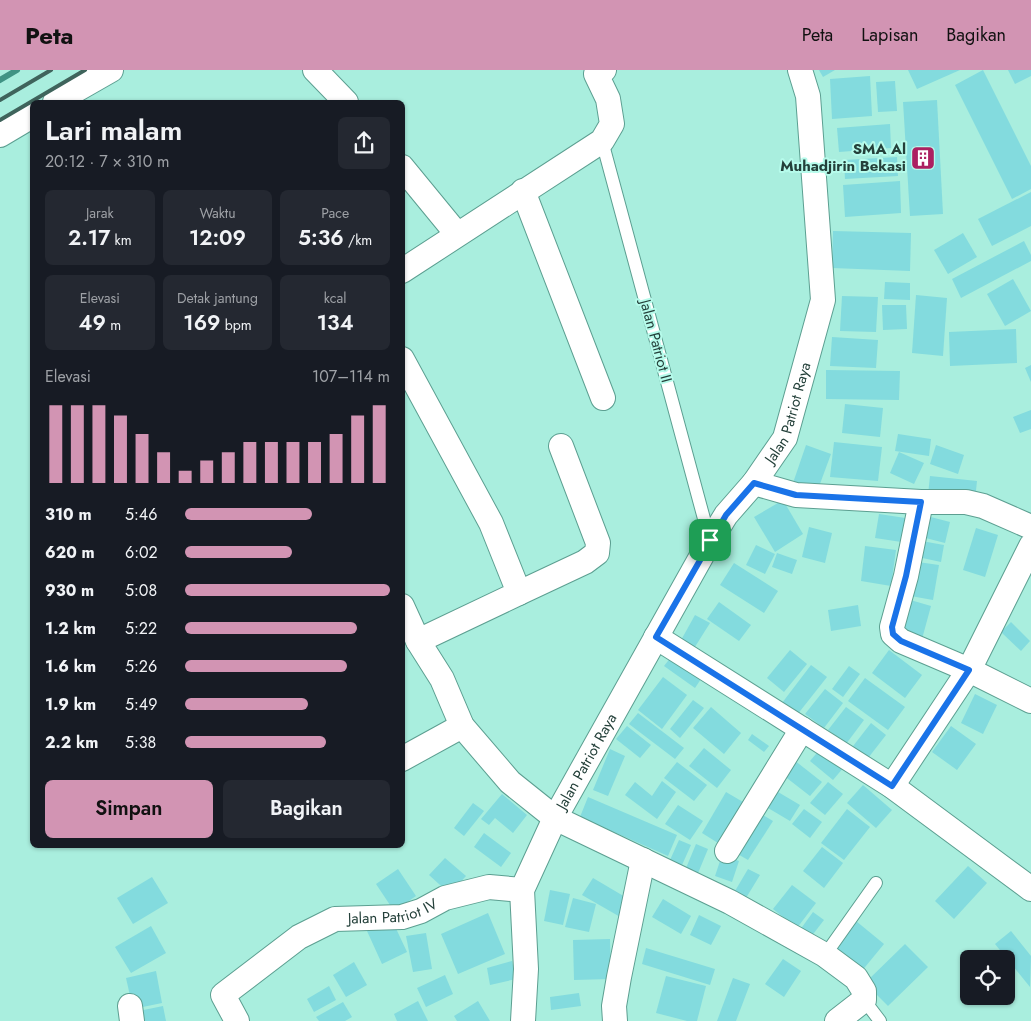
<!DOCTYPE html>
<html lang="id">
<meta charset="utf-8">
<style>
:root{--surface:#171b24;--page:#242831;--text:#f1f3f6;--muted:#9ea1a6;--accent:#d294b3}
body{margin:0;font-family:Jost,sans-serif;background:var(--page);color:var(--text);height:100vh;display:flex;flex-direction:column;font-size:19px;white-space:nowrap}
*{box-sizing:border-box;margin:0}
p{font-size:16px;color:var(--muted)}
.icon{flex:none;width:28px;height:28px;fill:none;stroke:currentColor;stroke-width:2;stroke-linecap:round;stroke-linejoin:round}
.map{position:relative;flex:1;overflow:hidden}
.sheet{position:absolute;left:30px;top:30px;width:375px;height:748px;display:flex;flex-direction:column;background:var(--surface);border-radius:8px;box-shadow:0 1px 4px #0004}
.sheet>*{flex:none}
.controls{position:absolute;left:960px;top:880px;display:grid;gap:10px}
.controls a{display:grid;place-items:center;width:55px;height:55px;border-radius:8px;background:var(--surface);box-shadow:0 1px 4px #0004;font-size:25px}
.pin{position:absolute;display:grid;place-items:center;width:42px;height:42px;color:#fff;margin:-21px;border-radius:10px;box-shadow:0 2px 8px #0006}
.round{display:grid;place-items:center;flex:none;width:52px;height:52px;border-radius:8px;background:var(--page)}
.overview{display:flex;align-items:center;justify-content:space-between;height:85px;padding:0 15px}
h1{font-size:28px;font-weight:600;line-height:38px}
.metrics{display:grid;grid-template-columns:repeat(3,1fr);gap:8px;height:85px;padding:5px 15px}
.metrics div{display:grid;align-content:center;border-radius:8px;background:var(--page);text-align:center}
.metrics b{font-size:21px;font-weight:600}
.metrics small{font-size:14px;font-weight:400}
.metrics p{font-size:14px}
.chart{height:140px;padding:10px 15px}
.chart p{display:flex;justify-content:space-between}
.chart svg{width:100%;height:90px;margin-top:5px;stroke:var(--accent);stroke-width:6}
.button{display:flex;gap:10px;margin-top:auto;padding:10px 15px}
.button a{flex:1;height:58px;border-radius:8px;background:var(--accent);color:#111;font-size:20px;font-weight:600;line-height:58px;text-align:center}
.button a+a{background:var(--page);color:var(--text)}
ul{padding:0 15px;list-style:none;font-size:16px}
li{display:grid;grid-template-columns:80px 60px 1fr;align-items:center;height:38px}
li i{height:12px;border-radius:6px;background:var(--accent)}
header{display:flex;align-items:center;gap:30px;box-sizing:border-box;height:70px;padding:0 25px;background:var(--accent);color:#111}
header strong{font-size:24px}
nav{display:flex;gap:28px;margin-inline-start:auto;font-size:18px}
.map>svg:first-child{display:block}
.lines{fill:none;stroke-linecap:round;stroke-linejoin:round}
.stream{stroke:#409384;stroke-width:6}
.building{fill:#83dbde}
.lane-casing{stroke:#5c9f91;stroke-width:14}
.street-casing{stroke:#5c9f91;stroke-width:26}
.lane{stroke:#fff;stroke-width:12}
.street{stroke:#fff;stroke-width:24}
.rail{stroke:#3f645c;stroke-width:4}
.route-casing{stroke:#fff;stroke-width:10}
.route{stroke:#1a73e8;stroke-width:6}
.labels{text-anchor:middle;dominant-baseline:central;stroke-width:4;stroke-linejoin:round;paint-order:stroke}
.poi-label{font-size:15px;font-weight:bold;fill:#24403a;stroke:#b6fbeb;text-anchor:end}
.street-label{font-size:15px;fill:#24403a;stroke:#b6fbeb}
</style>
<header>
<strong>Peta</strong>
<nav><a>Peta</a><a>Lapisan</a><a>Bagikan</a></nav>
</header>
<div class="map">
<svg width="1031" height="951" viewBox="0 0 1031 951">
<rect width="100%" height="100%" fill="#a9eede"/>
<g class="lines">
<path class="stream" d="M0 10 17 0"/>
</g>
<g class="building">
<path d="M819 0H835L823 7Z"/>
<path d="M908 0H960L917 19Z"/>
<path d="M983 0 1031 96V119L1012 129 955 15Z"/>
<path d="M1008 0H1031V6L1015 14Z"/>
<path d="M870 6 872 46 832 49 830 9Z"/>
<path d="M895 11 897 41 878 42 876 12Z"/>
<path d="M937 30 943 144 910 146 903 32Z"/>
<path d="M890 54 891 78 839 82 837 58Z"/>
<path d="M897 87 898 106 845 109 844 90Z"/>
<path d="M900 111 901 143 845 147 843 115Z"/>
<path d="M1031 122V156L992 176 978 149Z"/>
<path d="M833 161 911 163 910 201 832 198Z"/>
<path d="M963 163 977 187 948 204 934 180Z"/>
<path d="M1024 171 1031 185V191L961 228 952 209Z"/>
<path d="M1013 209 1031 241 1005 256 987 224Z"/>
<path d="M885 212 910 213V230L884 229Z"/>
<path d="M916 225 947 228 943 286 912 283Z"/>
<path d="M842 226 878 227 876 262 840 261Z"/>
<path d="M882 235H906L907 259 883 260Z"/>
<path d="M1016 259 1017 293 950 296 949 262Z"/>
<path d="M832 267 878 270 876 298 830 296Z"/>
<path d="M1031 295V312L1025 298Z"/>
<path d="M826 300 900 301 899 330 826 329Z"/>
<path d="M845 334 883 338 880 367 842 363Z"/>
<path d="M1031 340V359L1020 363 1013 347Z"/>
<path d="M898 364 931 369 929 386 895 381Z"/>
<path d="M834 372 882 377 878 411 830 407Z"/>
<path d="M806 375 831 384 817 422 793 413Z"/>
<path d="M936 375 964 385 958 404 930 394Z"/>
<path d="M899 382 924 393 914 414 890 403Z"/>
<path d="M930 406 977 411 975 430 928 425Z"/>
<path d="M783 430 803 464 775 482 754 447Z"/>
<path d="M879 444 912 449 908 473 875 468Z"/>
<path d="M923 445 950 452 945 473 918 466Z"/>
<path d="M809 457 832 463 825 493 802 487Z"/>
<path d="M976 458 998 465 985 507 963 500Z"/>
<path d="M916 470 944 475 941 492 913 486Z"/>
<path d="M756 475 775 484 765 504 746 495Z"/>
<path d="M865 476 896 480 891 516 861 511Z"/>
<path d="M777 483 797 490 792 504 772 497Z"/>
<path d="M911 491 939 495 933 530 905 525Z"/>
<path d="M734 493 778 521 764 543 720 515Z"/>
<path d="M907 529 931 536 922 569 898 563Z"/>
<path d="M719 532 751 555 739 571 707 549Z"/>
<path d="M858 535 861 556 831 561 828 540Z"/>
<path d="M695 545 710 553 693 580 680 572Z"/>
<path d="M1011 552 1030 571 1021 581 1001 562Z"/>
<path d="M790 580 807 594 784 622 767 608Z"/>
<path d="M889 580 922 605 905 628 872 603Z"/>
<path d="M675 582 705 603 695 618 664 596Z"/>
<path d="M811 595 827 607 797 645 782 633Z"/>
<path d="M849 596 860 604 843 627 832 619Z"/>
<path d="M663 607 687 625 662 659 638 640Z"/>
<path d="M865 608 905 637 888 660 848 631Z"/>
<path d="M825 619 843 633 824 658 805 644Z"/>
<path d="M975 624 997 635 983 664 961 653Z"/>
<path d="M693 630 704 638 680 668 670 659Z"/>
<path d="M711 637 741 663 724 684 693 658Z"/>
<path d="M846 637 864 650 846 674 828 660Z"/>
<path d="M638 643 684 678 675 689 629 654Z"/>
<path d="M871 653 886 665 865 692 850 680Z"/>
<path d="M627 656 651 675 640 688 616 669Z"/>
<path d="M951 656 976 674 957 700 932 682Z"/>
<path d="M752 664 769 676 764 682 748 670Z"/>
<path d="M704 678 731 700 717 718 689 696Z"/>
<path d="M821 678 844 697 833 710 810 691Z"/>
<path d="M610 679 625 686 608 726 593 720Z"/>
<path d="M794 690 822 712 810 726 783 705Z"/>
<path d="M677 692 707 715 694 731 664 708Z"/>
<path d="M662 711 676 722 657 749 625 725 635 712 652 726Z"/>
<path d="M828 712 843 724 825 745 810 733Z"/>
<path d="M863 715 892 740 876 758 847 733Z"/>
<path d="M773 719 800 735 790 751 763 735Z"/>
<path d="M726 722 743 732 718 773 702 763Z"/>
<path d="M502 724 527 745 513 763 495 748 489 755 481 749Z"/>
<path d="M588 727 677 765 668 786 580 747Z"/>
<path d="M473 733 484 741 464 766 454 758Z"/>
<path d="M678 735 703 751 690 770 665 754Z"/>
<path d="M804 739 822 752 810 768 792 754Z"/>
<path d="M847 739 870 757 844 790 821 773Z"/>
<path d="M761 744 773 751 748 790 736 783Z"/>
<path d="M484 763 511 783 501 797 474 777Z"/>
<path d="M679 770 691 775 682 795 670 790Z"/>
<path d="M696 774 708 779 696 808 684 803Z"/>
<path d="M822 777 843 793 824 818 803 801Z"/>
<path d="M722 785 739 791 732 812 715 806Z"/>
<path d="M445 788 466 806 450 824 429 805Z"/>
<path d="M968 796 987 813 954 849 935 831Z"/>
<path d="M398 799 416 826 394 841 376 814Z"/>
<path d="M748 799 760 805 746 828 735 821Z"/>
<path d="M152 807 168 833 133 854 117 828Z"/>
<path d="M593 808 632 831 622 848 582 825Z"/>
<path d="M792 815 816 833 797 858 773 839Z"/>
<path d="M550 820 570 824 563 855 544 851Z"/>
<path d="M573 828 596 834 589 862 565 857Z"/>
<path d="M663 829 691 846 681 864 652 847Z"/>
<path d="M813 842 824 850 807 872 797 864Z"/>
<path d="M488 843 505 884 458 904 441 864Z"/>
<path d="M699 845 721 856 711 875 690 865Z"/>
<path d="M392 850 407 882 382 894 367 861Z"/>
<path d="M856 851 884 874 861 902 833 879Z"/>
<path d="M151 856 166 883 131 903 115 877Z"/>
<path d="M1011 861 1031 886 1030 917 995 874Z"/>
<path d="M426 863 432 899 413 902 406 866Z"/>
<path d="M610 869 611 909 574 910 573 870Z"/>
<path d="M905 874 928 897 888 936 865 913Z"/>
<path d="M646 878 715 899 710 915 642 894Z"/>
<path d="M783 889 801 901 784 927 765 914Z"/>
<path d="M512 891 516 909 490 915 487 898Z"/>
<path d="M354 892 367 915 346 927 333 905Z"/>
<path d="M156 901 162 933 133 939 126 908Z"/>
<path d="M445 905 453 924 426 937 417 918Z"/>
<path d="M666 906 706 916 697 951H687L656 943Z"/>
<path d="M733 908 750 914 736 951H717Z"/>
<path d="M329 916 336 930 314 942 307 929Z"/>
<path d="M579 923 581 936 551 940 550 927Z"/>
<path d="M418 931 428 951H397L394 944Z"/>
<path d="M478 931 490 951H457L454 946Z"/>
<path d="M343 932 352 947 345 951H319L316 947Z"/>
<path d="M163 936 166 951H135L134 942Z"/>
</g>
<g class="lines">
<defs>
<g id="lane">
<path d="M602 71 710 471"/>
<path d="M825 885 876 813"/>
<path d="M864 930 880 951"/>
</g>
<g id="street">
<path d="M315 0 346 32"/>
<path d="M55 32 111 0"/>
<path d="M0 65 32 46"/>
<path d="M402 97 457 164"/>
<path d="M523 121 603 328"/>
<path d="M402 201 602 71 612 54 608 29 596 4 604 0"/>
<path d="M402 289 491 453 519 523 418 571"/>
<path d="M754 413 796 425 921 432H966L983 436 1031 457"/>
<path d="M921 432 906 506 892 557 893 564 901 571 969 600 1031 631"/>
<path d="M519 523 585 492 597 483 598 473 561 376"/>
<path d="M402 536 418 571 442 609 462 656 510 712 555 748 730 832 825 885 856 908 864 921V930L837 951"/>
<path d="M656 567 892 716 1031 819"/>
<path d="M402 689 462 656"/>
<path d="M892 716 969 600 1031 476"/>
<path d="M727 781 802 659"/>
<path d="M130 936 132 951"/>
<path id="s1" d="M237 951 223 925 299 867 335 849 402 847 421 841 445 828 489 817 522 820"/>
<path id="s2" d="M523 951 526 899 522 820 555 748 710 471 726 445 754 413 785 368 823 230 808 26 800 0"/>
<path d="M615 951 614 936 619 907 643 790"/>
</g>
</defs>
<use href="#lane" class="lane-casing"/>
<use href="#street" class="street-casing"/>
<use href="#lane" class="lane"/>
<use href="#street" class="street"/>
<g class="rail">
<path d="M0 30 51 0"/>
<path d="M0 50 85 0"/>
</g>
</g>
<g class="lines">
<defs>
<path id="route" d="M754 413 796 425 921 432 906 506 892 557 893 564 901 571 969 600 892 716 656 567 726 445Z"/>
</defs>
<use href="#route" class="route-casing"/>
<use href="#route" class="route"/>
</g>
<defs>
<symbol id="building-square" viewBox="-11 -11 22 22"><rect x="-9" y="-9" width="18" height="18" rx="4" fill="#ac2061" stroke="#b6fbeb"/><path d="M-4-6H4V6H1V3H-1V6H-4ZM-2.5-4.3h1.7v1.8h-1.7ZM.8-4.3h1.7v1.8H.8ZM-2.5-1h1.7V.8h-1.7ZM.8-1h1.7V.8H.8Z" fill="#fff"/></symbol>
</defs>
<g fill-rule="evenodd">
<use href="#building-square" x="909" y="74" width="28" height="28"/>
</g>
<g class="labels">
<g class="poi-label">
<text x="906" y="79">SMA Al<tspan x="906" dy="17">Muhadjirin Bekasi</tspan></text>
</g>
<g class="street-label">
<text transform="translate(656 271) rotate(75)">Jalan Patriot II</text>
<text stroke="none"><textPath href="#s2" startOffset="680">Jalan Patriot Raya</textPath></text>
<text stroke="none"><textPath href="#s2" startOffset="275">Jalan Patriot Raya</textPath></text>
<text stroke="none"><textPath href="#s1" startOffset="224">Jalan Patriot IV</textPath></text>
</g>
</g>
</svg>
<div class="controls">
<a><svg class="icon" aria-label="locate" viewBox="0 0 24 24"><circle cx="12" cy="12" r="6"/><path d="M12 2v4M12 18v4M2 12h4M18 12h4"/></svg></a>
</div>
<div class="pin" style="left:710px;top:470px;background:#1e9e55"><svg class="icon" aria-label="arrive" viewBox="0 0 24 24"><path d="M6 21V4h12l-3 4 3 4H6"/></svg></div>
<section class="sheet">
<div class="overview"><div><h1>Lari malam</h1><p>20:12 · 7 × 310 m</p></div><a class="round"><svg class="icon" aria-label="share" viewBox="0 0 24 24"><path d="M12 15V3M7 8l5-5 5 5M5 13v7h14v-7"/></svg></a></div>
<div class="metrics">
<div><p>Jarak</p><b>2.17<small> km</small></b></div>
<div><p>Waktu</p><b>12:09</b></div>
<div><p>Pace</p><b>5:36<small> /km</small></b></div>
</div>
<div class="metrics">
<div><p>Elevasi</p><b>49<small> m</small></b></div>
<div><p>Detak jantung</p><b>169<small> bpm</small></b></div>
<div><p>kcal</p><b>134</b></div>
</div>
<div class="chart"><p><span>Elevasi</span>107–114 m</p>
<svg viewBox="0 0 160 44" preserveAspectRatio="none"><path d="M5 44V6M15 44V6M25 44V6M35 44V11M45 44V20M55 44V29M65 44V38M75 44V33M85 44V29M95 44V24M105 44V24M115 44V24M125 44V24M135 44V20M145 44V11M155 44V6"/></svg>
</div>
<ul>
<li><b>310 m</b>5:46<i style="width:62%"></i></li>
<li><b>620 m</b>6:02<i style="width:52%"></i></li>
<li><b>930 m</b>5:08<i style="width:100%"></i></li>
<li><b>1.2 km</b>5:22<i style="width:84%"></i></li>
<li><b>1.6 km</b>5:26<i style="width:79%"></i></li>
<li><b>1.9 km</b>5:49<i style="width:60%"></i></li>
<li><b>2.2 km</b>5:38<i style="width:69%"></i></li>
</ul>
<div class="button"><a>Simpan</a><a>Bagikan</a></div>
</section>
</div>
